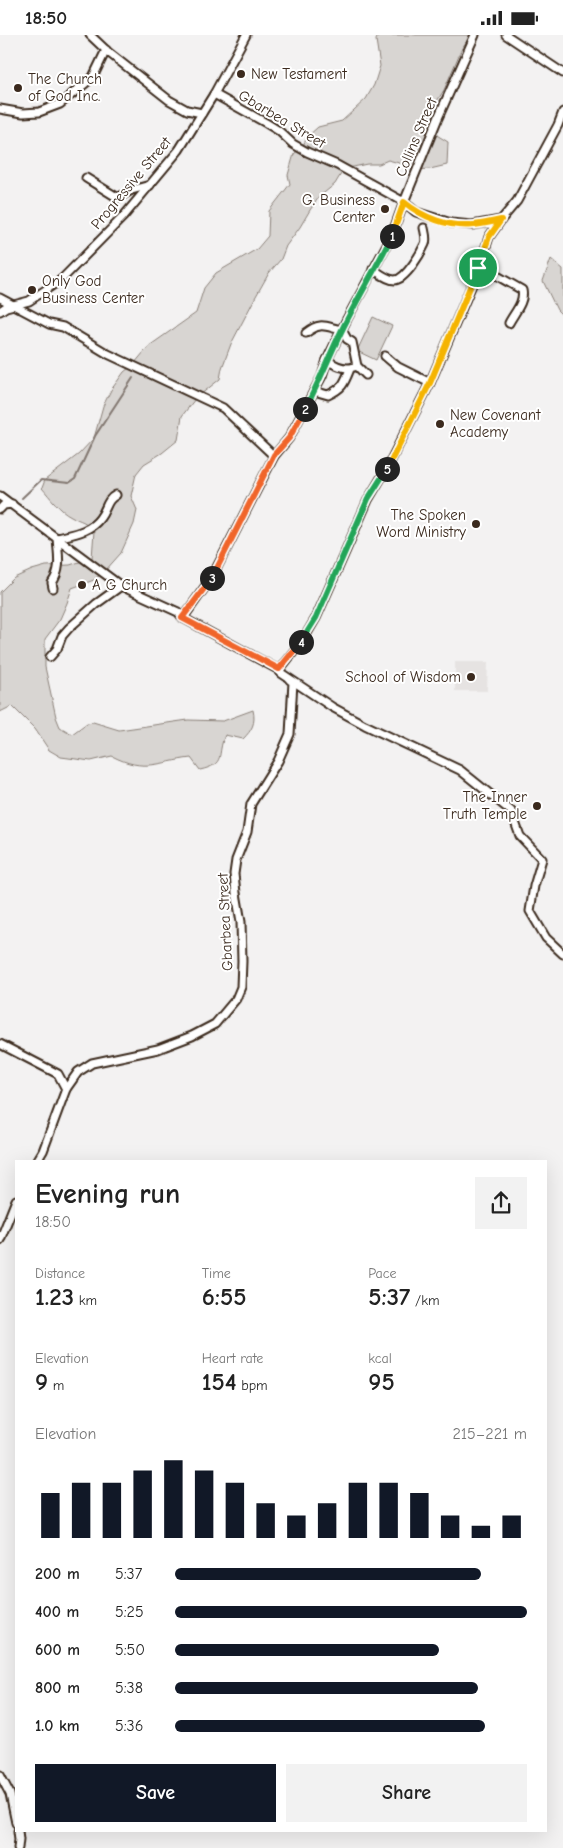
<!DOCTYPE html>
<meta charset="utf-8">
<style>
:root{--surface:#fff;--page:#f2f2f2;--text:#222;--muted:#767676;--accent:#111827}
body{margin:0;font-family:"Comic Neue",sans-serif;background:var(--page);color:var(--text);height:100vh;display:flex;flex-direction:column;font-size:19px;white-space:nowrap}
*{box-sizing:border-box;margin:0}
p{font-size:16px;color:var(--muted)}
.icon{flex:none;width:28px;height:28px;fill:none;stroke:currentColor;stroke-width:2;stroke-linecap:round;stroke-linejoin:round}
.map{position:relative;flex:1;overflow:hidden}
.panel{position:absolute;left:15px;top:1125px;width:532px;height:672px;display:flex;flex-direction:column;background:var(--surface);border-radius:0px;box-shadow:0 5px 20px #0002}
.panel>*{flex:none}
.pin{position:absolute;display:grid;place-items:center;width:42px;height:42px;color:#fff;margin:-21px;border:2px solid #fff;border-radius:50%;box-shadow:0 1px 5px #0007}
.km{position:absolute;width:25px;height:25px;margin:-12px;border-radius:50%;background:#222;color:#fff;font-size:14px;line-height:25px;text-align:center}
.round{display:grid;place-items:center;flex:none;width:52px;height:52px;border-radius:0px;background:var(--page)}
.overview{display:flex;align-items:center;justify-content:space-between;height:85px;padding:0 20px}
h1{font-size:28px;font-weight:700;line-height:38px}
.figures{display:grid;grid-template-columns:repeat(3,1fr);gap:8px;height:85px;padding:5px 20px}
.figures div{display:grid;align-content:center}
.figures b{font-size:25px;font-weight:700}
.figures small{font-size:14px;font-weight:400}
.figures p{font-size:14px}
.chart{height:140px;padding:10px 20px}
.chart p{display:flex;justify-content:space-between}
.chart svg{width:100%;height:90px;margin-top:5px;stroke:var(--accent);stroke-width:6}
.button{display:flex;gap:10px;margin-top:auto;padding:10px 20px}
.button a{flex:1;height:58px;border-radius:0px;background:var(--accent);color:#fff;font-size:20px;font-weight:700;line-height:58px;text-align:center}
.button a+a{background:var(--page);color:var(--text)}
ul{padding:0 20px;list-style:none;font-size:16px}
li{display:grid;grid-template-columns:80px 60px 1fr;align-items:center;height:38px}
li i{height:12px;border-radius:6px;background:var(--accent)}
.status{display:flex;justify-content:space-between;align-items:center;height:35px;padding:0 25px;background:var(--surface);direction:ltr}
.status svg{height:14px;fill:currentColor}
.map>svg:first-child{display:block}
.built{fill:#e6e3e2}
.green{fill:#d8d5d2;stroke:#8a8078}
.lines{fill:none;stroke-linecap:round;stroke-linejoin:round}
.stream{stroke:#827770;stroke-width:2}
.street-casing{stroke:#3b2a1e;stroke-width:11}
.street{stroke:#fff;stroke-width:7}
.split-1-casing{stroke:#fff;stroke-width:10}
.split-2-casing{stroke:#fff;stroke-width:10}
.split-3-casing{stroke:#fff;stroke-width:10}
.split-4-casing{stroke:#fff;stroke-width:10}
.split-5-casing{stroke:#fff;stroke-width:10}
.split-6-casing{stroke:#fff;stroke-width:10}
.split-1{stroke:#f5b400;stroke-width:6}
.split-2{stroke:#22a559;stroke-width:6}
.split-3{stroke:#f0652b;stroke-width:6}
.split-4{stroke:#f0652b;stroke-width:6}
.split-5{stroke:#22a559;stroke-width:6}
.split-6{stroke:#f5b400;stroke-width:6}
.poi-dot{fill:#3b2a1e;stroke:#fff;stroke-width:2}
.labels{text-anchor:middle;dominant-baseline:central;stroke-width:4;stroke-linejoin:round;paint-order:stroke}
.poi-label{font-size:15px;fill:#3b2a1e;stroke:#fff;text-anchor:start}
.street-label{font-size:15px;fill:#3b2a1e;stroke:#fff}
</style>
<div class="status"><b>18:50</b><svg viewBox="0 0 49 12"><path d="M0 12V9h3v3zM5 12V6h3v6zM10 12V3h3v9zM15 12V0h3v12zM26 1h20v11H26zM47 4h2v5h-2z"/></svg></div>
<div class="map">
<svg width="563" height="1813" viewBox="0 0 563 1813">
<rect width="100%" height="100%" fill="#f3f2f2"/>
<filter id="ink" filterUnits="userSpaceOnUse"><feTurbulence type="fractalNoise" baseFrequency=".02" numOctaves="2"/><feDisplacementMap in="SourceGraphic" scale="10" xChannelSelector="R" yChannelSelector="G"/><feConvolveMatrix kernelMatrix="1 2 1 2 8 2 1 2 1" color-interpolation-filters="sRGB"/></filter>
<g filter="url(#ink)">
<path class="built" d="M455 627H488L487 656H455Z"/>
<g class="green">
<path d="M378 0H471L462 13 444 55 430 77 429 85 435 99 448 107 447 130 430 134 414 135 403 129 388 125 379 129H367L344 134 335 149 319 162 310 175 300 192 286 211 281 224 269 238 256 261 231 309 222 333 220 344 195 364 182 381 178 405 162 418 144 429 136 439 131 461 137 475 134 489 121 518 105 536 94 545 72 553 67 568 60 584 45 604V632L56 682 60 692 72 699 87 688 93 687 119 695 188 685 223 686 253 675C256 688 252 695 243 704L225 700C216 720 227 729 200 735L191 723C158 727 145 738 112 721L91 726 61 722 49 715 35 694 12 671 0 677V557L14 543 32 535 46 531 70 530 92 523 94 496C83 484 83 488 71 481 59 475 50 462 42 453L45 445 79 419 94 403 103 371 111 355 124 337 134 329 149 311 196 278 204 253 216 238 257 214 268 201 269 176 290 149 288 140 294 119 302 112 308 101 318 92 342 86 366 64 374 50 380 31 376 5Z"/>
<path d="M551 224 563 234V281L557 275 543 246Z"/>
<path d="M373 282 392 291 376 325 357 316Z"/>
</g>
<g class="lines">
<path class="stream" d="M22 463 41 445 69 448 75 444 95 401 133 343"/>
<defs>
<g id="street">
<path d="M90 0 108 17 169 65 187 75 202 78"/>
<path d="M506 0 563 38"/>
<path d="M214 59 266 88 279 96 293 109 307 117 337 130 404 167 416 177 451 188 472 190 501 185 489 202 479 233 430 348 387 433 368 465 316 583 303 605 279 635"/>
<path d="M0 74 23 78 39 77 60 69 93 42 106 15"/>
<path d="M86 143 115 161 119 162 132 155 150 150"/>
<path d="M501 185 517 166 558 90 563 77"/>
<path d="M479 233 487 235 522 255C525 267 514 278 509 288"/>
<path d="M373 234C379 238 387 245 395 245 406 244 421 218 425 209 427 204 425 198 424 193"/>
<path d="M0 263 49 289 63 292 108 319 223 373 274 421"/>
<path d="M0 276 6 272 29 266 62 244 123 182 179 115 214 59 246 0"/>
<path d="M306 298C321 286 326 292 342 295L347 304 352 307 357 331 366 340"/>
<path d="M385 321 398 332 430 348"/>
<path d="M327 325C334 330 345 335 354 332"/>
<path d="M314 356 328 360C343 353 344 349 350 334"/>
<path d="M0 461 121 551 178 577 183 583 279 635 281 638 332 672 365 690 460 735 511 776 520 801 542 824 534 851 530 876 546 903 563 919"/>
<path d="M0 474 4 470 12 469"/>
<path d="M53 553 52 548C62 534 58 519 57 503 73 499 90 497 100 483 107 474 106 465 116 460"/>
<path d="M183 583 212 542 274 421 289 403 313 358 322 341 327 325 347 284 392 200 404 167 438 83 475 0"/>
<path d="M50 622 57 614 62 601 69 593 96 569 121 551"/>
<path d="M0 1009 58 1039 66 1054"/>
<path d="M37 1126 43 1116 66 1054 78 1037 92 1028 158 1014 192 1001 215 989 236 964 241 952 242 926 241 887 236 858 234 839 236 825 247 797 251 769 278 726 290 699 293 647 290 645"/>
<path d="M0 1205 16 1165"/>
<path d="M0 1740 10 1759 16 1788"/>
<path d="M18 1796 19 1804 18 1813"/>
</g>
</defs>
<use href="#street" class="street-casing"/>
<use href="#street" class="street"/>
</g>
</g>
<g class="lines" filter="url(#ink)">
<defs>
<path id="split-1" d="M392 201 404 167C422 182 449 193 474 190 483 189 492 187 501 185L489 202 478 233"/>
<path id="split-2" d="M305 374C321 344 332 313 348 283 362 256 378 229 392 201"/>
<path id="split-3" d="M212 543 274 420 289 403 305 374"/>
<path id="split-4" d="M212 543 182 583 279 634 301 607"/>
<path id="split-5" d="M301 607 316 583 368 464 387 434"/>
<path id="split-6" d="M387 434 430 348 478 233"/>
</defs>
<use href="#split-1" class="split-1-casing"/>
<use href="#split-2" class="split-2-casing"/>
<use href="#split-3" class="split-3-casing"/>
<use href="#split-4" class="split-4-casing"/>
<use href="#split-5" class="split-5-casing"/>
<use href="#split-6" class="split-6-casing"/>
<use href="#split-1" class="split-1"/>
<use href="#split-2" class="split-2"/>
<use href="#split-3" class="split-3"/>
<use href="#split-4" class="split-4"/>
<use href="#split-5" class="split-5"/>
<use href="#split-6" class="split-6"/>
</g>
<g class="poi-dot">
<circle cx="241" cy="39" r="5"/>
<circle cx="18" cy="53" r="5"/>
<circle cx="385" cy="174" r="5"/>
<circle cx="32" cy="255" r="5"/>
<circle cx="440" cy="389" r="5"/>
<circle cx="476" cy="489" r="5"/>
<circle cx="82" cy="550" r="5"/>
<circle cx="471" cy="642" r="5"/>
<circle cx="537" cy="771" r="5"/>
</g>
<g class="labels">
<g class="poi-label">
<text x="251" y="39">New Testament</text>
<text x="28" y="44">The Church<tspan x="28" dy="17">of God Inc.</tspan></text>
<text x="375" y="165" text-anchor="end">G. Business<tspan x="375" dy="17">Center</tspan></text>
<text x="42" y="246">Only God<tspan x="42" dy="17">Business Center</tspan></text>
<text x="450" y="380">New Covenant<tspan x="450" dy="17">Academy</tspan></text>
<text x="466" y="480" text-anchor="end">The Spoken<tspan x="466" dy="17">Word Ministry</tspan></text>
<text x="92" y="550">A G Church</text>
<text x="461" y="642" text-anchor="end">School of Wisdom</text>
<text x="527" y="762" text-anchor="end">The Inner<tspan x="527" dy="17">Truth Temple</tspan></text>
</g>
<g class="street-label">
<text transform="translate(282 84) rotate(31)">Gbarbea Street</text>
<text transform="translate(416 102) rotate(-67)">Collins Street</text>
<text transform="translate(131 148) rotate(-50)">Progressive Street</text>
<text transform="translate(225 887) rotate(-93)">Gbarbea Street</text>
</g>
</g>
</svg>
<div class="pin" style="left:478px;top:233px;background:#1e9e55"><svg class="icon" aria-label="arrive" viewBox="0 0 24 24"><path d="M6 21V4h12l-3 4 3 4H6"/></svg></div>
<b class="km" style="left:392px;top:201px">1</b>
<b class="km" style="left:305px;top:374px">2</b>
<b class="km" style="left:212px;top:543px">3</b>
<b class="km" style="left:301px;top:607px">4</b>
<b class="km" style="left:387px;top:434px">5</b>
<section class="panel">
<div class="overview"><div><h1>Evening run</h1><p>18:50</p></div><a class="round"><svg class="icon" aria-label="share" viewBox="0 0 24 24"><path d="M12 15V3M7 8l5-5 5 5M5 13v7h14v-7"/></svg></a></div>
<div class="figures">
<div><p>Distance</p><b>1.23<small> km</small></b></div>
<div><p>Time</p><b>6:55</b></div>
<div><p>Pace</p><b>5:37<small> /km</small></b></div>
</div>
<div class="figures">
<div><p>Elevation</p><b>9<small> m</small></b></div>
<div><p>Heart rate</p><b>154<small> bpm</small></b></div>
<div><p>kcal</p><b>95</b></div>
</div>
<div class="chart"><p><span>Elevation</span>215–221 m</p>
<svg viewBox="0 0 160 44" preserveAspectRatio="none"><path d="M5 44V22M15 44V17M25 44V17M35 44V11M45 44V6M55 44V11M65 44V17M75 44V27M85 44V33M95 44V27M105 44V17M115 44V17M125 44V22M135 44V33M145 44V38M155 44V33"/></svg>
</div>
<ul>
<li><b>200 m</b>5:37<i style="width:87%"></i></li>
<li><b>400 m</b>5:25<i style="width:100%"></i></li>
<li><b>600 m</b>5:50<i style="width:75%"></i></li>
<li><b>800 m</b>5:38<i style="width:86%"></i></li>
<li><b>1.0 km</b>5:36<i style="width:88%"></i></li>
</ul>
<div class="button"><a>Save</a><a>Share</a></div>
</section>
</div>
